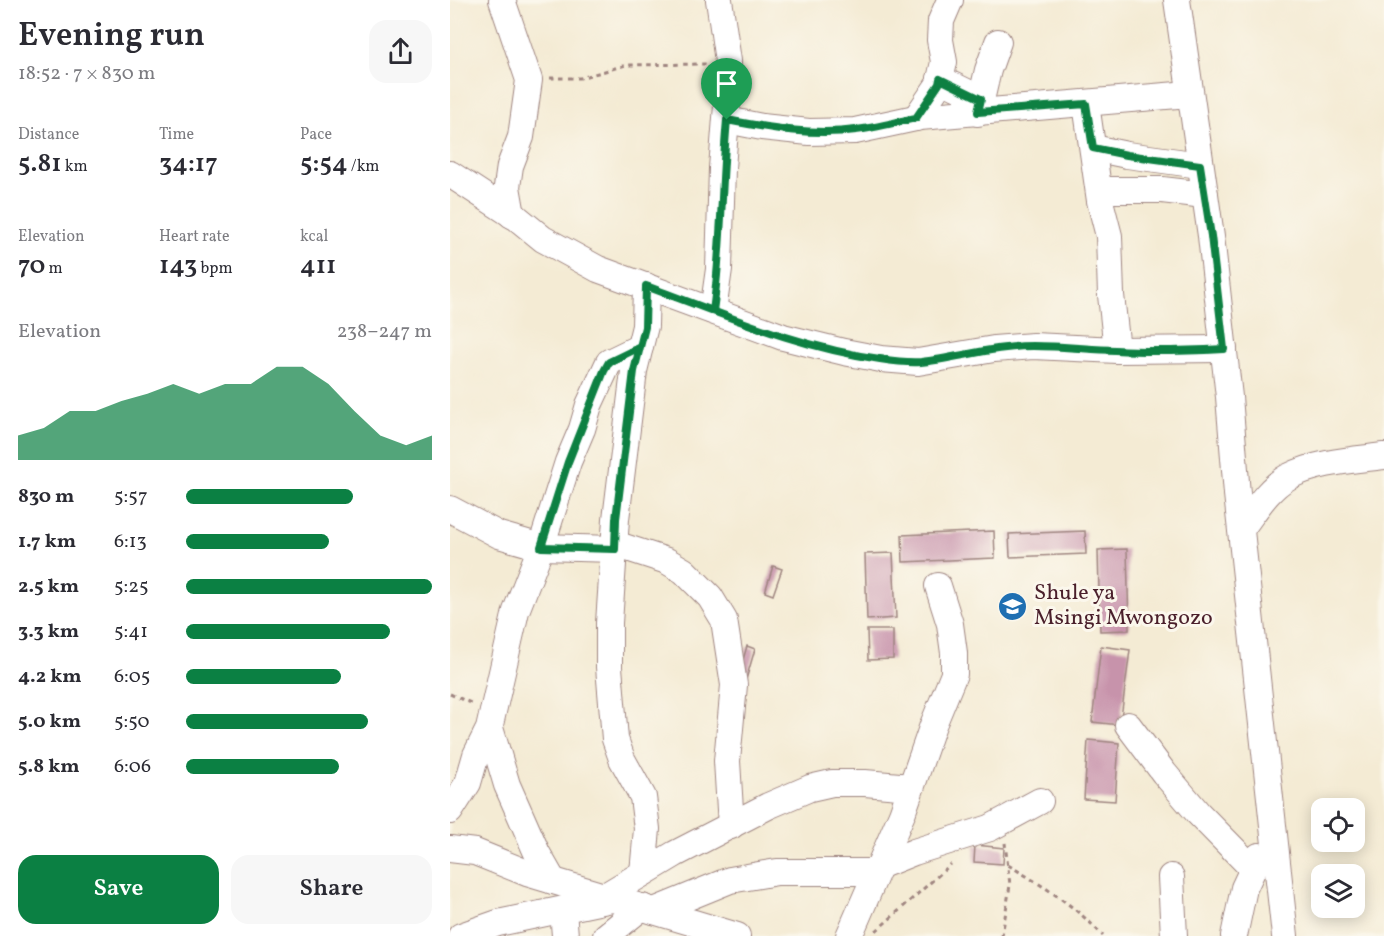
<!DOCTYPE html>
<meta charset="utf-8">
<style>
:root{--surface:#fff;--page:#f7f7f7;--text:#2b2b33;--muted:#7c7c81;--accent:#0b8043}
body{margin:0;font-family:Vollkorn,serif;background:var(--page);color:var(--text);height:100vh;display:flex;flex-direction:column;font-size:22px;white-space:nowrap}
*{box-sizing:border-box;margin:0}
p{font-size:20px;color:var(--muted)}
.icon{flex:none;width:33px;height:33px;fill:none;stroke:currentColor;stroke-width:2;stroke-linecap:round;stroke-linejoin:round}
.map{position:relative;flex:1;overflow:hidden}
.details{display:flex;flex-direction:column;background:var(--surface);width:450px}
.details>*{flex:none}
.buttons{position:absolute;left:861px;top:798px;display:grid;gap:12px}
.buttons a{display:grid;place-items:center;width:54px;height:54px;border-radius:12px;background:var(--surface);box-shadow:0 3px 15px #0003;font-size:30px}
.pin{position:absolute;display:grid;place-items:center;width:51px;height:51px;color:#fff;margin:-62px -26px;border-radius:50% 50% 50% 0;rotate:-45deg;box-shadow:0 0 6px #0007}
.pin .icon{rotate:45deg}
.round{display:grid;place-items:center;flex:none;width:63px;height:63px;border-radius:18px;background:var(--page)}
.head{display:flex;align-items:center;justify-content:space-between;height:102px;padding:0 18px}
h1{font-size:33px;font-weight:600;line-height:45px}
.stats{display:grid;grid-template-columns:repeat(3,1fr);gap:9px;height:102px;padding:6px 18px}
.stats div{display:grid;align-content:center}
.stats b{font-size:26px;font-weight:600}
.stats small{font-size:16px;font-weight:400}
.stats p{font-size:16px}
.chart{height:168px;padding:12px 18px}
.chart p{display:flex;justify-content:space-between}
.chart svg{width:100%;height:108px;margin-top:6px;fill:var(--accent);opacity:.7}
.action{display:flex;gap:12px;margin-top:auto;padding:12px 18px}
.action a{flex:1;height:69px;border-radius:18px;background:var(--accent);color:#fff;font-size:24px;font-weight:600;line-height:69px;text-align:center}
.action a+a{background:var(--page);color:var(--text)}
ul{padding:0 18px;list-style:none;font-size:20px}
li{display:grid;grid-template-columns:96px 72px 1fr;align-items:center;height:45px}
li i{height:15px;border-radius:8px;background:var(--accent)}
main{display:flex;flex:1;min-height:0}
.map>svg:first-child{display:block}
.building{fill:#c793ab}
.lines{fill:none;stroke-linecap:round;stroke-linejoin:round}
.minor-casing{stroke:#9f8580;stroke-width:28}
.path{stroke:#9f8580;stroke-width:3;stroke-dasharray:4.5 4.5;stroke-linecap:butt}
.minor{stroke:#fff;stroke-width:26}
.route-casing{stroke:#fff;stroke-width:12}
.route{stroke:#0b8043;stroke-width:8}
.labels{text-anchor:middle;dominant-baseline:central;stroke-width:6;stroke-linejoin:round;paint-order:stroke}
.poi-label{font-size:22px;fill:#4a1f2b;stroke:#fbf7ec;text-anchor:start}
</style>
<main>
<section class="details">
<div class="head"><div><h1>Evening run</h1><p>18:52 · 7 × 830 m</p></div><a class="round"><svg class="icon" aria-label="share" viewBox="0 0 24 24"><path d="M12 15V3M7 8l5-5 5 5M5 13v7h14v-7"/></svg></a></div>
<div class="stats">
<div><p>Distance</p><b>5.81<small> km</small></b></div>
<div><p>Time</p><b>34:17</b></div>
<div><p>Pace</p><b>5:54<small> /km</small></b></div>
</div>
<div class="stats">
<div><p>Elevation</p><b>70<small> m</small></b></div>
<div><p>Heart rate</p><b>143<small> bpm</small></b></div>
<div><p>kcal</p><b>411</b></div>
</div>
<div class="chart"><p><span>Elevation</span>238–247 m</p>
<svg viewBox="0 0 160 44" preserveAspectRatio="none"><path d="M0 44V34L10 31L20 24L30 24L40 20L50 17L60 13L70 17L80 13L90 13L100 6L110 6L120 13L130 24L140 34L150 38L160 34V44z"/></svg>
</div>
<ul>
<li><b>830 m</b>5:57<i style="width:68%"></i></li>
<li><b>1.7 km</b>6:13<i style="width:58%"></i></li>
<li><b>2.5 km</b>5:25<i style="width:100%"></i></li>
<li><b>3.3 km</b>5:41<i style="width:83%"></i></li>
<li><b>4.2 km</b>6:05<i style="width:63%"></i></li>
<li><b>5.0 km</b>5:50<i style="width:74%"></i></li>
<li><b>5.8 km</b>6:06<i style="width:62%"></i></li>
</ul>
<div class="action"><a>Save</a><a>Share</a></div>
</section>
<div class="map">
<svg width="934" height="936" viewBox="0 0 934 936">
<rect width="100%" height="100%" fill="#fbf7ec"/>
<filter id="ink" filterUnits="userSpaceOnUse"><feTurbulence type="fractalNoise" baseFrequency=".0167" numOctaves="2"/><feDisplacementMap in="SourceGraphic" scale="12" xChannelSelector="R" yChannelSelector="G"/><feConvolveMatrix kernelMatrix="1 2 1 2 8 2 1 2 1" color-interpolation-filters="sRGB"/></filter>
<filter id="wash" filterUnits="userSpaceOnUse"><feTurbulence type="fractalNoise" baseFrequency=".008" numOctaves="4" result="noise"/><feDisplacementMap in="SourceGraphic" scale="24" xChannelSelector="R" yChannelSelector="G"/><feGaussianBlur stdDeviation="1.35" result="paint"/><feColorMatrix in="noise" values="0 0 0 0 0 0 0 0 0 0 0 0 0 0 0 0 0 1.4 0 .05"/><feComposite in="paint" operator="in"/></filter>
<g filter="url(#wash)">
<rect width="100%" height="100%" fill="#f4ebd4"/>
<g id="blocks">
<g class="building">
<path d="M544 531 545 558 453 562 452 535Z"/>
<path d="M635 531 636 554 560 557 559 534Z"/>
<path d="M677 549 679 630 650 631 648 550Z"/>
<path d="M443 553 446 618 417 620 415 554Z"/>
<path d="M323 566 332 569 323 595 315 592Z"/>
<path d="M417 630H443V659L418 660Z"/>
<path d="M297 646 305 649 295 683 287 681Z"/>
<path d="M651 646 680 650 670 725 642 722Z"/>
<path d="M638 740 669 743 665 801 634 799Z"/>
<path d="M525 845 554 848 553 864 524 862Z"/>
</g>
</g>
</g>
<g filter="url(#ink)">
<use href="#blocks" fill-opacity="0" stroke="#9f8580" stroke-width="1.5"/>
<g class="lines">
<defs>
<g id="minor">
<path d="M52 0 79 80 71 137 60 166 57 187 62 215"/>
<path d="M727 0 761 236 779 397 787 494 835 936"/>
<path d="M490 79 531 99"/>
<path d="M636 104 650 201 659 236 661 295 667 350"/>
<path d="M528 113 538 70 548 42"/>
<path d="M466 118 489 84 494 62 490 40 491 21 500 0"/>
<path d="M277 120 312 127 359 132 405 131 470 117 739 94"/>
<path d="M643 148 677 155 750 165"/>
<path d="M0 174 66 217 93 239 148 269 333 337 394 352 431 359 468 362 544 349 583 346 667 350 774 349"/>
<path d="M649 190H712L755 195"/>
<path d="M263 311 269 269 272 168 278 93V61L269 0"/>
<path d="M0 509 49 535 91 547 165 549"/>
<path d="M791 529C804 512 818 488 838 477 866 462 903 460 934 456"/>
<path d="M165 544 217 561 234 571 260 597 274 620 284 685 277 761 281 826"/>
<path d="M678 725 714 773 748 813 803 869"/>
<path d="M40 728 57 785 87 853 103 881"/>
<path d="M0 811 18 783 26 755 39 729 66 611 91 547 118 462 132 429 139 405 159 362 190 347"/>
<path d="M0 849 25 852 77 873 287 936"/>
<path d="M429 866 464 852 540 828 590 801"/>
<path d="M193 873 197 829 193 797 172 759 165 739 159 667V623L166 519 184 371 195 326 196 286"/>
<path d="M721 877 724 936"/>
<path d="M155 896 225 854 318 806 360 788 382 783H415L461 787"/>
<path d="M113 910 115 936"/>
<path d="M204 911 280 880 327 872H426"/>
<path d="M11 936 48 923 162 899"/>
<path d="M156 936 192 907"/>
<path d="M399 936 452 814 483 725 504 674V653L500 624 488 586"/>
<path d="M784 936 794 888 809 856"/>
</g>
</defs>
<use href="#minor" class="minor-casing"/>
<g class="path">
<path d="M100 78H130L176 65 256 64"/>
<path d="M0 694 23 704"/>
<path d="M558 865C592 885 626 906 653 936"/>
<path d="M426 931 501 864"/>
<path d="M552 936 560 885 555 843"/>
</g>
<use href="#minor" class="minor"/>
</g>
</g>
<g class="lines" filter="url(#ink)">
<defs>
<path id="route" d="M277 120C271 184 272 248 263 311L196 286 195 327 184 371 166 519 165 549 91 547 118 462 154 371 159 362 190 347 195 327 196 286C273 314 349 348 430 359 443 361 458 363 471 362 508 358 545 346 583 346 610 346 638 349 665 350 701 352 737 351 774 349L761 236 750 165 677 155 643 148 636 104 528 112 531 99 490 79 489 84 466 118C446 122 426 128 406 130 364 136 318 128 277 120"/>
</defs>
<use href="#route" class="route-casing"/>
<use href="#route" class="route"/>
</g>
<defs>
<symbol id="school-disc" viewBox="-11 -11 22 22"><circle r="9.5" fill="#1f6fb2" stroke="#fbf7ec"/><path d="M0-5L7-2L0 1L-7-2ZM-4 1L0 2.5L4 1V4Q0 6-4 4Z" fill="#fff"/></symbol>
</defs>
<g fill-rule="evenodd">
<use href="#school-disc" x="546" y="590" width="33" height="33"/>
</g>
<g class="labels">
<g class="poi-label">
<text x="584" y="593">Shule ya<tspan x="584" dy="25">Msingi Mwongozo</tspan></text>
</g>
</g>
</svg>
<div class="buttons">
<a><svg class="icon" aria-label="locate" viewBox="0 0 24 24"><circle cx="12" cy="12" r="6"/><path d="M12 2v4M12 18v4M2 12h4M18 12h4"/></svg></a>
<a><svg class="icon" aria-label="layers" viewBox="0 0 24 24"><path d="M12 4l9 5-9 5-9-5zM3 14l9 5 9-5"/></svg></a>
</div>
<div class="pin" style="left:277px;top:120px;background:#1e9e55"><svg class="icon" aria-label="arrive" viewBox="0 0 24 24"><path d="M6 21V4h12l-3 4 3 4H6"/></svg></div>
</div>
</main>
